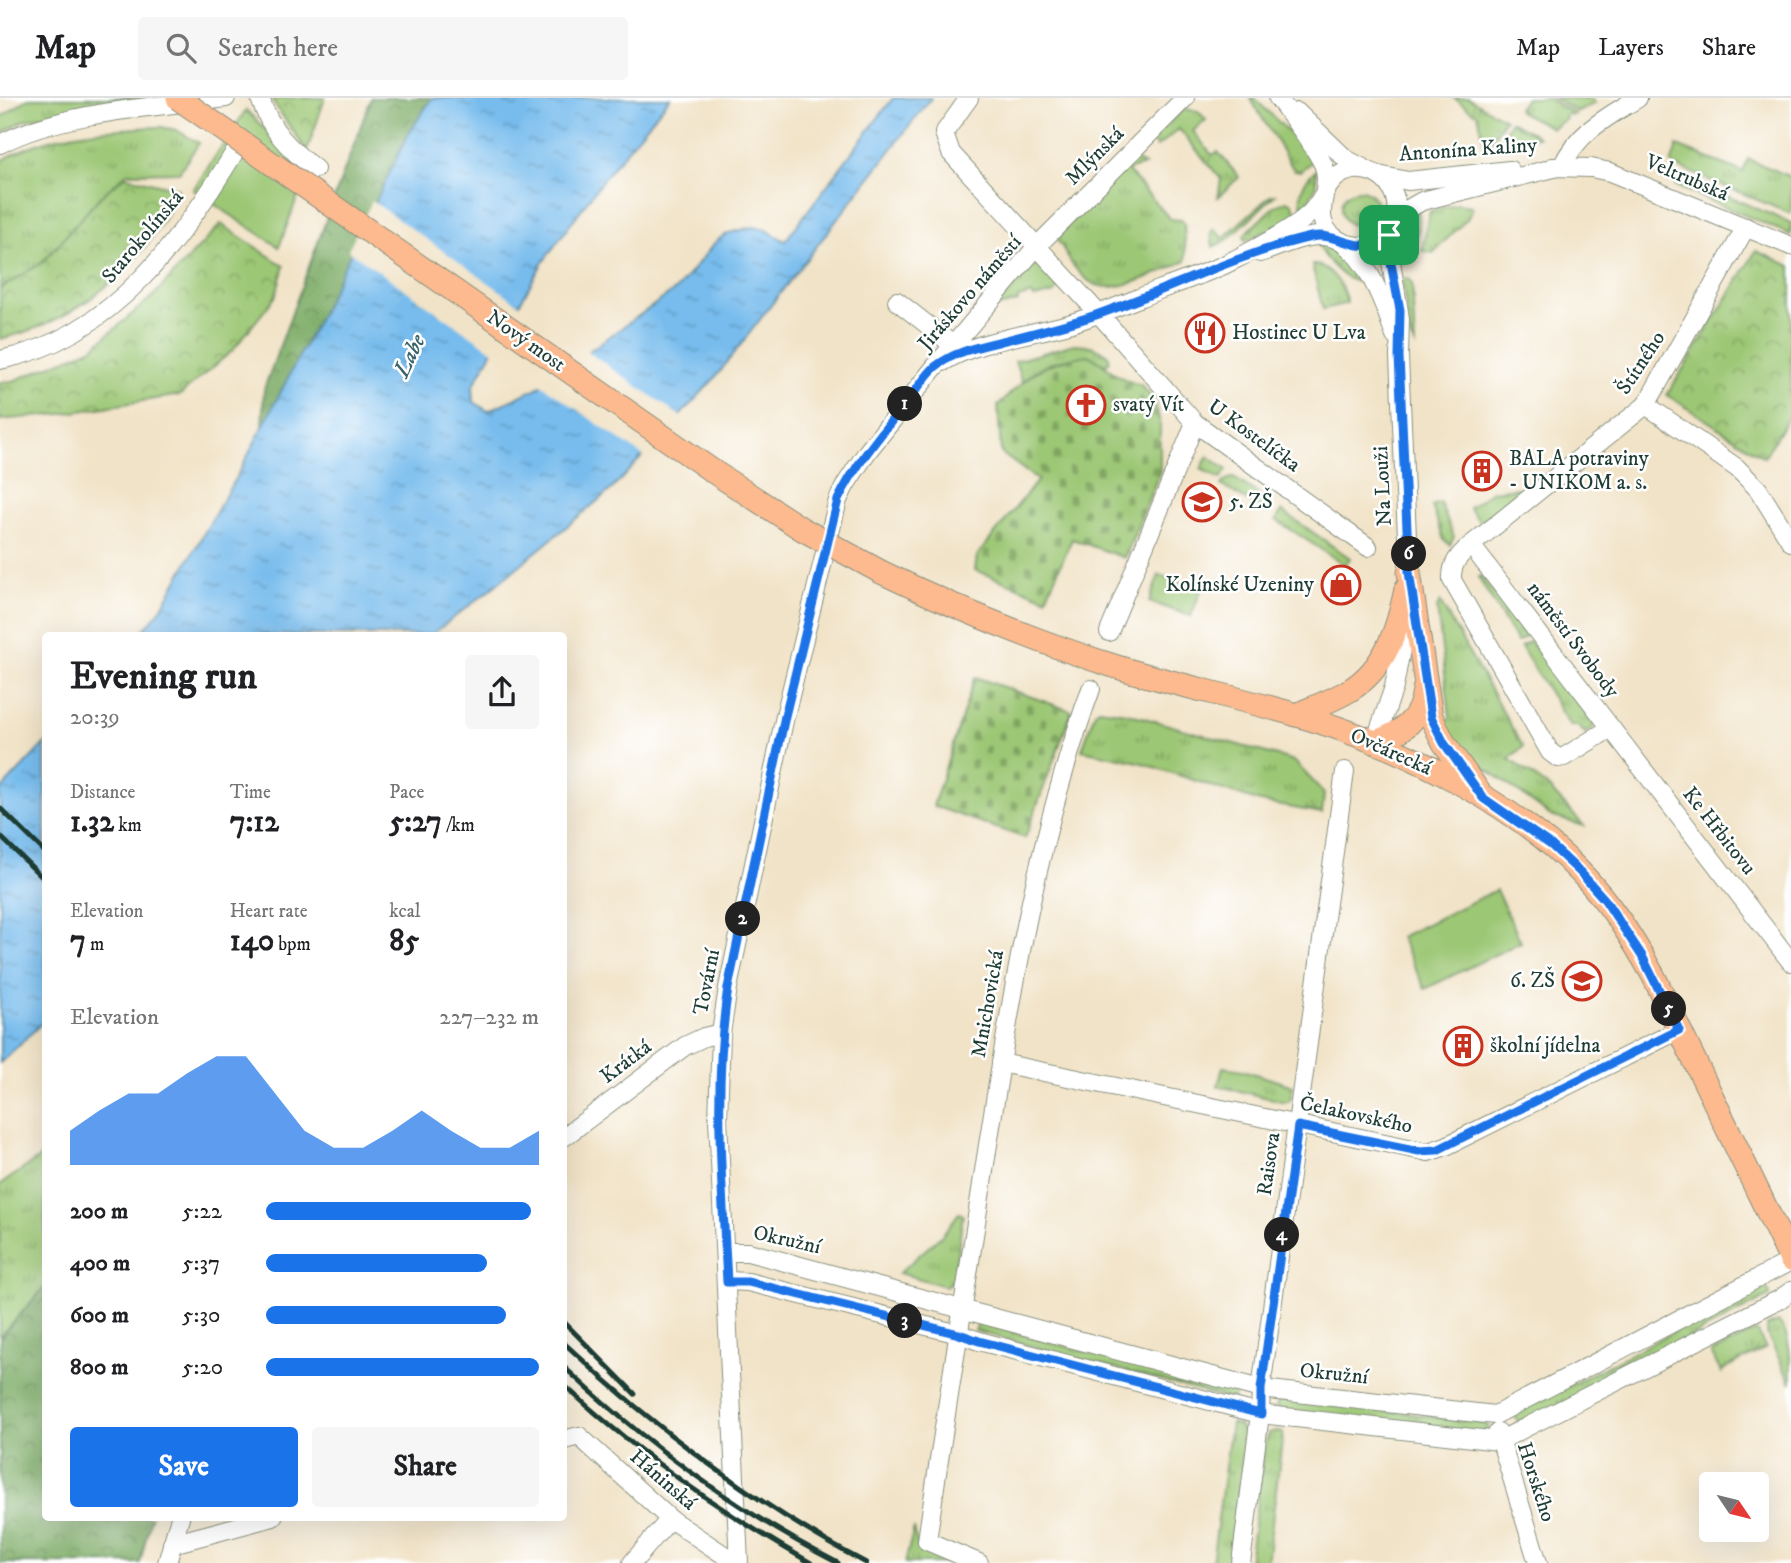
<!DOCTYPE html>
<meta charset="utf-8">
<style>
:root{--surface:#fff;--page:#f6f6f6;--text:#202124;--muted:#757577;--line:#e0e0e0;--accent:#1a73e8}
body{margin:0;font-family:"IM FELL DW Pica",serif;background:var(--page);color:var(--text);height:100vh;display:flex;flex-direction:column;font-size:26px;white-space:nowrap}
*{box-sizing:border-box;margin:0}
p{font-size:23px;color:var(--muted)}
.icon{flex:none;width:38px;height:38px;fill:none;stroke:currentColor;stroke-width:2;stroke-linecap:round;stroke-linejoin:round}
.map{position:relative;flex:1;overflow:hidden}
.sheet{position:absolute;left:42px;top:534px;width:525px;height:889px;display:flex;flex-direction:column;background:var(--surface);border-radius:7px;box-shadow:0 7px 28px #0002}
.sheet>*{flex:none}
.needle{width:46px;rotate:125deg}
.tools{position:absolute;left:1699px;top:1374px;display:grid;gap:14px}
.tools a{display:grid;place-items:center;width:70px;height:70px;border-radius:7px;background:var(--surface);box-shadow:0 7px 28px #0002;font-size:35px}
.pin{position:absolute;display:grid;place-items:center;width:60px;height:60px;color:#fff;margin:-30px;border-radius:14px;box-shadow:0 4px 10px #0006}
.km{position:absolute;width:35px;height:35px;margin:-18px;border-radius:50%;background:#222;color:#fff;font-size:19px;line-height:35px;text-align:center}
.round{display:grid;place-items:center;flex:none;width:74px;height:74px;border-radius:7px;background:var(--page)}
.head{display:flex;align-items:center;justify-content:space-between;height:119px;padding:0 28px}
h1{font-size:38px;font-weight:700;line-height:52px}
.metrics{display:grid;grid-template-columns:repeat(3,1fr);gap:10px;height:119px;padding:7px 28px}
.metrics div{display:grid;align-content:center}
.metrics b{font-size:30px;font-weight:700}
.metrics small{font-size:19px;font-weight:400}
.metrics p{font-size:19px}
.chart{height:196px;padding:14px 28px}
.chart p{display:flex;justify-content:space-between}
.chart svg{width:100%;height:126px;margin-top:7px;fill:var(--accent);opacity:.7}
.button{display:flex;gap:14px;margin-top:auto;padding:14px 28px}
.button a{flex:1;height:80px;border-radius:7px;background:var(--accent);color:#fff;font-size:28px;font-weight:700;line-height:80px;text-align:center}
.button a+a{background:var(--page);color:var(--text)}
ul{padding:0 28px;list-style:none;font-size:23px}
li{display:grid;grid-template-columns:112px 84px 1fr;align-items:center;height:52px}
li i{height:18px;border-radius:9px;background:var(--accent)}
header{display:flex;align-items:center;gap:42px;box-sizing:border-box;height:98px;padding:0 35px;background:var(--surface);border-bottom:2px solid var(--line)}
header strong{font-size:33px}
nav{display:flex;gap:38px;margin-inline-start:auto;font-size:24px}
.search{width:490px;height:63px;background:var(--page);display:flex;align-items:center;gap:18px;box-sizing:border-box;padding:0 24px;border-radius:7px;color:var(--muted);font-size:26px}
.map>svg:first-child{display:block}
.grass{fill:url(#grass-tufts);stroke:#5e8254;stroke-width:2}
.forest{fill:url(#forest-crowns);stroke:#4e744d;stroke-width:2}
.cemetery{fill:url(#cemetery-stones);stroke:#5e8254;stroke-width:2}
.park{fill:url(#park-crowns);stroke:#5e8254;stroke-width:2}
.pitch{fill:#9cc774;stroke:#5e8254;stroke-width:2}
.water{fill:url(#water-ripples);stroke:#4b7c90;stroke-width:2}
.pier{fill:#f1e3c7}
.lines{fill:none;stroke-linecap:round;stroke-linejoin:round}
.minor-casing{stroke:#88907e;stroke-width:20}
.major-casing{stroke:#88907e;stroke-width:25}
.minor{stroke:#fff;stroke-width:18}
.major{stroke:#fcba8e;stroke-width:23}
.rail{stroke:#1f3d34;stroke-width:5}
.major-bridge-casing{stroke:#88907e;stroke-width:25;stroke-linecap:butt}
.major-bridge{stroke:#fcba8e;stroke-width:23}
.route-casing{stroke:#fff;stroke-width:14}
.route{stroke:#1a73e8;stroke-width:9}
.labels{text-anchor:middle;dominant-baseline:central;stroke-width:5;stroke-linejoin:round;paint-order:stroke}
.street-label{font-size:21px;fill:#1f3d34;stroke:#fff}
.poi-label{font-size:21px;fill:#1f3d34;stroke:#fff;text-anchor:start}
.water-label{font-size:23px;font-style:italic;fill:#39636c;stroke:#fff}
</style>
<header>
<strong>Map</strong>
<div class="search"><svg class="icon" aria-label="search" viewBox="0 0 24 24"><circle cx="10" cy="10" r="6"/><path d="M15 15l6 6"/></svg>Search here</div>
<nav><a>Map</a><a>Layers</a><a>Share</a></nav>
</header>
<div class="map">
<svg width="1791" height="1465" viewBox="0 0 1791 1465">
<defs>
<pattern id="grass-tufts" width="24" height="20" patternUnits="userSpaceOnUse" patternTransform="scale(1.75)"><rect width="24" height="20" fill="#9cc774"/><path d="M3 7l-1-3M5 7V3M7 7l1-3M15 17l-1-3M17 17v-4M19 17l1-3" fill="none" stroke="#7fa360"/></pattern>
<pattern id="forest-crowns" width="20" height="18" patternUnits="userSpaceOnUse" patternTransform="scale(1.75)"><rect width="20" height="18" fill="#7dac66"/><path d="M2 6a3 3 0 1 1 6 0M12 15a3 3 0 1 1 6 0" fill="none" stroke="#668d55"/></pattern>
<pattern id="cemetery-stones" width="16" height="16" patternUnits="userSpaceOnUse" patternTransform="scale(1.75)"><rect width="16" height="16" fill="#9cc774"/><path d="M2 7V4a2 2 0 0 1 4 0v3zM10 15v-3a2 2 0 0 1 4 0v3z" fill="#7fa360"/></pattern>
<pattern id="park-crowns" width="20" height="18" patternUnits="userSpaceOnUse" patternTransform="scale(1.75)"><rect width="20" height="18" fill="#9cc774"/><path d="M2 6a3 3 0 1 1 6 0M12 15a3 3 0 1 1 6 0" fill="none" stroke="#7fa360"/></pattern>
<pattern id="water-ripples" width="26" height="14" patternUnits="userSpaceOnUse" patternTransform="scale(1.75)"><rect width="26" height="14" fill="#77bced"/><path d="M2 4q2-2 4 0t4 0M15 11q2-2 4 0t4 0" fill="none" stroke="#619ac1"/></pattern>
</defs>
<rect width="100%" height="100%" fill="#fff"/>
<filter id="ink" filterUnits="userSpaceOnUse"><feTurbulence type="fractalNoise" baseFrequency=".0143" numOctaves="2"/><feDisplacementMap in="SourceGraphic" scale="14" xChannelSelector="R" yChannelSelector="G"/><feConvolveMatrix kernelMatrix="1 2 1 2 8 2 1 2 1" color-interpolation-filters="sRGB"/></filter>
<filter id="wash" filterUnits="userSpaceOnUse"><feTurbulence type="fractalNoise" baseFrequency=".00686" numOctaves="4" result="noise"/><feDisplacementMap in="SourceGraphic" scale="28" xChannelSelector="R" yChannelSelector="G"/><feGaussianBlur stdDeviation="1.57" result="paint"/><feColorMatrix in="noise" values="0 0 0 0 0 0 0 0 0 0 0 0 0 0 0 0 0 1.4 0 .05"/><feComposite in="paint" operator="in"/></filter>
<g filter="url(#wash)">
<rect width="100%" height="100%" fill="#f1e3c7"/>
<g class="grass">
<path d="M29 0H144L117 2 25 22 0 36V20Z"/>
<path d="M1250 0H1254C1275 21 1296 39 1314 62L1301 73 1294 72Z"/>
<path d="M1454 0H1468L1505 21 1489 47 1485 48 1478 17Z"/>
<path d="M1526 0H1547L1575 16 1571 18 1568 15 1565 18 1566 21 1552 30 1519 13 1518 10Z"/>
<path d="M1553 0H1591L1595 5 1578 14Z"/>
<path d="M1184 11 1198 13 1206 22 1193 33 1212 57 1218 54 1239 79 1218 99 1221 81 1179 31 1157 49 1153 45 1156 37Z"/>
<path d="M1510 23 1536 37 1538 39 1507 43 1503 38Z"/>
<path d="M161 29 176 32 199 45 179 74 127 75 101 98 43 164 0 191V64C47 33 107 31 161 29Z"/>
<path d="M1677 48 1743 74 1748 61 1791 79V116L1671 66Z"/>
<path d="M1136 63 1145 67 1127 72 1170 121 1181 122 1184 125 1186 163C1164 172 1114 199 1092 185 1085 181 1073 169 1069 161 1064 154 1064 149 1058 143L1060 136 1127 64Z"/>
<path d="M1316 72V89L1303 112C1297 95 1303 83 1316 72Z"/>
<path d="M1680 78 1791 125V137L1675 88Z"/>
<circle cx="1359" cy="110" r="18"/>
<path d="M1275 97 1227 142 1213 149 1211 134 1214 131 1223 140 1270 98Z"/>
<path d="M1287 103 1292 106 1297 116 1280 127 1245 143 1244 138 1247 134 1275 108Z"/>
<path d="M1458 106 1471 108 1472 112 1468 120 1433 155 1422 153 1430 113Z"/>
<path d="M1418 112C1421 131 1416 157 1398 167 1393 145 1399 126 1418 112Z"/>
<path d="M1318 146C1345 150 1353 163 1364 185 1344 184 1327 164 1318 146Z"/>
<path d="M1035 164 1059 187 1055 195 1034 200 1032 196 1018 200V204L995 210Z"/>
<path d="M1312 167C1331 166 1343 188 1347 205L1323 211Z"/>
<path d="M1402 180H1406L1412 184 1415 247 1410 239Z"/>
<path d="M1074 246C1088 246 1099 249 1109 258V263L1106 267C1082 250 1040 265 1022 284L1015 263Z"/>
<path d="M1208 358 1227 372 1220 381 1201 371Z"/>
<path d="M1234 380 1266 401 1268 404 1263 412 1221 387 1228 381Z"/>
<path d="M1529 389 1480 424 1469 410 1492 393Z"/>
<path d="M1440 405 1454 439 1450 447 1444 442 1432 408Z"/>
<path d="M1282 413 1350 460 1345 467 1276 422Z"/>
<path d="M1481 478 1527 538 1517 544 1478 479Z"/>
<path d="M1440 504 1523 649 1509 661 1547 688 1584 728 1551 718 1469 658 1444 628 1450 618 1437 510Z"/>
<path d="M1530 543 1594 626 1592 631 1585 635 1578 628H1570L1521 549Z"/>
<path d="M1099 611 1127 615 1291 662 1295 664 1324 695 1322 715 1260 704 1139 664 1082 652 1095 614Z"/>
<path d="M1223 969 1243 972 1293 988 1290 1002 1285 1004 1218 988Z"/>
<path d="M45 1056V1189L0 1239V1087Z"/>
<path d="M959 1115 963 1117 953 1184 945 1188 899 1175 941 1138Z"/>
<path d="M1764 1187 1770 1195V1198L1520 1327 1514 1316Z"/>
<path d="M1778 1224C1791 1235 1791 1265 1791 1285L1767 1236V1228Z"/>
<path d="M978 1225 1232 1292 1235 1294 1233 1302 975 1233Z"/>
<path d="M1756 1233 1766 1250 1721 1273 1722 1276 1711 1255Z"/>
<path d="M1279 1301 1472 1323 1488 1327V1335L1281 1313 1276 1309Z"/>
<path d="M1231 1325 1239 1327 1245 1339 1229 1465H1212Z"/>
<path d="M1275 1333 1283 1335 1267 1465H1249L1264 1349 1269 1335Z"/>
<path d="M914 1430 918 1449 950 1465H905Z"/>
</g>
<g class="forest">
<path d="M371 0H432L408 37 324 210 262 330 264 291Z"/>
<path d="M45 1189 46 1419H151L140 1465H0V1239Z"/>
</g>
<g class="cemetery">
<path d="M1088 257C1104 265 1122 285 1140 286L1154 302 1160 324V373L1125 460 1072 441 1046 500 975 472 977 458 1038 382 1001 355 998 308C1030 276 1041 264 1088 257Z"/>
<path d="M975 579 1072 613 1025 740 933 708Z"/>
</g>
<g class="park">
<path d="M279 0H325L307 53 272 3Z"/>
<path d="M125 78 178 91C155 152 97 207 36 230 24 235 12 238 0 241V191L43 164 101 98Z"/>
<path d="M221 126 284 168 275 199 233 252 180 297 61 316 0 322V284L13 283 91 251 153 198Z"/>
<path d="M1756 153 1791 168V315L1764 359 1667 297Z"/>
</g>
<g class="pitch">
<path d="M246 12 307 73 279 149 193 92Z"/>
<path d="M1159 477 1201 492 1191 518 1149 504Z"/>
<path d="M1496 792 1521 844 1425 891 1400 839Z"/>
</g>
<g class="water">
<path d="M432 0H670L604 80 543 164 473 288 474 304 488 313 535 291 678 190 717 142 729 135 753 129 765 131 785 143 893 0H931L714 281 612 391 491 491 431 537H139L159 514 243 367 324 210 408 37Z"/>
<path d="M45 645V922L0 965V693Z"/>
</g>
<g class="pier">
<path d="M372 103 522 208 496 255 348 152Z"/>
<path d="M585 252 683 320 646 360 538 284Z"/>
</g>
</g>
<g filter="url(#ink)">
<g class="lines">
<defs>
<g id="minor">
<path d="M260 0C270 32 289 51 315 71"/>
<path d="M969 0 944 35 951 55 1099 216 1195 325 1368 449"/>
<path d="M1297 14 1346 61 1367 72"/>
<path d="M0 46C63 13 155 9 226 0"/>
<path d="M1562 68C1579 33 1606 20 1638 0"/>
<path d="M1552 69 1591 70 1610 74 1791 148"/>
<path d="M1378 77 1408 83 1510 72"/>
<path d="M1260 155C1279 149 1302 137 1322 138 1362 139 1385 207 1395 238"/>
<path d="M897 203 953 247"/>
<path d="M0 262C116 239 183 138 241 44"/>
<path d="M943 264C976 243 1028 237 1065 227 1097 218 1128 204 1159 192 1181 184 1203 176 1224 167 1244 157 1296 130 1310 115 1326 100 1327 76 1353 72 1385 68 1407 102 1391 129 1386 138 1376 145 1366 147 1357 149 1348 147 1340 143 1304 123 1335 92 1323 66 1312 43 1293 21 1278 0"/>
<path d="M1646 307 1737 370 1758 391 1791 444"/>
<path d="M1471 447 1611 630 1564 659 1558 660 1550 654 1452 482C1451 466 1459 457 1471 447Z"/>
<path d="M1471 447 1646 307 1746 129"/>
<path d="M1409 484 1399 259 1400 221 1388 144 1392 127 1403 114 1422 103 1562 68"/>
<path d="M1109 534 1195 325"/>
<path d="M1611 630 1791 864"/>
<path d="M1375 644 1394 589 1407 519"/>
<path d="M1001 965 1428 1054 1446 1048 1679 932"/>
<path d="M564 1039 685 948 704 939 721 935"/>
<path d="M726 1154H748L1261 1291 1495 1317 1791 1163"/>
<path d="M728 1183 748 1184 959 1236 979 1243 1260 1316 1499 1343 1780 1201 1791 1193"/>
<path d="M1498 1334 1538 1465"/>
<path d="M564 1342 579 1338 670 1421 736 1465"/>
<path d="M172 1446 273 1419"/>
<path d="M167 1465 180 1419"/>
<path d="M632 1465 670 1421"/>
<path d="M739 1465 718 1021 721 935 728 890 785 618 838 402 846 386 867 354 934 270 1037 148 1185 0"/>
<path d="M979 1465 927 1443C945 1317 966 1192 985 1066 1010 905 1035 745 1091 591"/>
<path d="M1241 1465 1260 1316 1261 1291 1345 673"/>
</g>
<g id="major">
<path d="M881 474C958 511 1036 544 1117 569 1180 588 1244 601 1307 620 1397 647 1516 705 1581 775 1611 806 1633 841 1654 879L1791 1162"/>
<path d="M1409 474 1431 619 1444 645 1479 694"/>
<path d="M1296 617C1314 609 1334 602 1350 592 1386 570 1398 530 1406 491"/>
<path d="M1375 644C1402 635 1421 622 1424 592"/>
</g>
</defs>
<use href="#minor" class="minor-casing"/>
<use href="#major" class="major-casing"/>
<use href="#minor" class="minor"/>
<use href="#major" class="major"/>
<g class="rail">
<path d="M0 710 46 755"/>
<path d="M0 738 46 783"/>
<path d="M564 1224 635 1296"/>
<path d="M564 1245C652 1328 759 1409 866 1465"/>
<path d="M564 1269C645 1345 739 1414 838 1465"/>
<path d="M564 1287C638 1356 723 1415 811 1465"/>
</g>
<defs>
<path id="major-bridge" d="M178 0 714 374 802 431 881 474"/>
</defs>
<use href="#major-bridge" class="major-bridge-casing"/>
<use href="#major-bridge" class="major-bridge"/>
</g>
</g>
<g class="lines" filter="url(#ink)">
<defs>
<path id="route" d="M1392 127 1388 150 1400 212 1399 259 1409 474 1431 619 1444 645 1483 700 1551 747 1580 774 1605 802 1642 858 1679 932 1437 1052 1419 1053 1298 1028 1261 1291V1316L979 1243 959 1236 748 1184H727C722 1085 713 988 728 890L785 618 838 402C856 365 883 334 908 302 917 292 925 278 935 269 957 251 988 247 1014 240 1042 233 1069 226 1096 217 1168 192 1237 156 1311 139 1343 132 1365 169 1392 127Z"/>
</defs>
<use href="#route" class="route-casing"/>
<use href="#route" class="route"/>
</g>
<defs>
<symbol id="restaurant-ring" viewBox="-11 -11 22 22"><circle r="9.5" fill="#fff" stroke="#c8321e" stroke-width="1.5"/><path d="M-5-6h1v4h1v-4h1v4h1v-4h1v5L-1.5 .5V6h-2V.5L-5-1ZM5-6V6H3V1.5H1.5Q1.5-4 5-6Z" fill="#c8321e"/></symbol>
<symbol id="church-ring" viewBox="-11 -11 22 22"><circle r="9.5" fill="#fff" stroke="#c8321e" stroke-width="1.5"/><path d="M-1.2-6h2.4v3.5h3.3v2.4h-3.3V6h-2.4V-.1h-3.3v-2.4h3.3Z" fill="#c8321e"/></symbol>
<symbol id="building-ring" viewBox="-11 -11 22 22"><circle r="9.5" fill="#fff" stroke="#c8321e" stroke-width="1.5"/><path d="M-4-6H4V6H1V3H-1V6H-4ZM-2.5-4.3h1.7v1.8h-1.7ZM.8-4.3h1.7v1.8H.8ZM-2.5-1h1.7V.8h-1.7ZM.8-1h1.7V.8H.8Z" fill="#c8321e"/></symbol>
<symbol id="school-ring" viewBox="-11 -11 22 22"><circle r="9.5" fill="#fff" stroke="#c8321e" stroke-width="1.5"/><path d="M0-5L7-2L0 1L-7-2ZM-4 1L0 2.5L4 1V4Q0 6-4 4Z" fill="#c8321e"/></symbol>
<symbol id="shop-ring" viewBox="-11 -11 22 22"><circle r="9.5" fill="#fff" stroke="#c8321e" stroke-width="1.5"/><path d="M-5-2.5h2.3a2.7 3.5 0 0 1 5.4 0H5L5.5 6h-11ZM-1.5-2.5h3a1.5 2.3 0 0 0-3 0Z" fill="#c8321e"/></symbol>
</defs>
<g fill-rule="evenodd">
<use href="#restaurant-ring" x="1183" y="213" width="44" height="44"/>
<use href="#church-ring" x="1064" y="285" width="44" height="44"/>
<use href="#building-ring" x="1460" y="351" width="44" height="44"/>
<use href="#school-ring" x="1180" y="382" width="44" height="44"/>
<use href="#shop-ring" x="1319" y="465" width="44" height="44"/>
<use href="#school-ring" x="1560" y="861" width="44" height="44"/>
<use href="#building-ring" x="1441" y="926" width="44" height="44"/>
</g>
<g class="labels">
<g class="street-label">
<text transform="translate(1468 52) rotate(-4)">Antonína Kaliny</text>
<text transform="translate(1095 58) rotate(-45)">Mlýnská</text>
<text transform="translate(1687 80) rotate(23)">Veltrubská</text>
<text transform="translate(143 139) rotate(-50)">Starokolínská</text>
<text transform="translate(970 195) rotate(-49)">Jiráskovo náměstí</text>
<text transform="translate(526 243) rotate(35)">Nový most</text>
<text transform="translate(1641 265) rotate(-57)">Štítného</text>
<text transform="translate(1254 338) rotate(36)">U Kostelíčka</text>
<text transform="translate(1383 388) rotate(-93)">Na Louži</text>
<text transform="translate(1573 542) rotate(53)">náměstí Svobody</text>
<text transform="translate(1391 654) rotate(24)">Ovčárecká</text>
<text transform="translate(1719 733) rotate(52)">Ke Hřbitovu</text>
<text transform="translate(707 884) rotate(-79)">Tovární</text>
<text transform="translate(988 906) rotate(-80)">Mnichovická</text>
<text transform="translate(626 964) rotate(-37)">Krátká</text>
<text transform="translate(1356 1017) rotate(12)">Čelakovského</text>
<text transform="translate(1269 1066) rotate(-82)">Raisova</text>
<text transform="translate(787 1142) rotate(13)">Okružní</text>
<text transform="translate(1334 1276) rotate(6)">Okružní</text>
<text transform="translate(663 1382) rotate(41)">Háninská</text>
<text transform="translate(1536 1384) rotate(72)">Horského</text>
</g>
<g class="poi-label">
<text x="1232" y="235">Hostinec U Lva</text>
<text x="1113" y="307">svatý Vít</text>
<text x="1509" y="361">BALA potraviny<tspan x="1509" dy="24">- UNIKOM a. s.</tspan></text>
<text x="1229" y="404">5. ZŠ</text>
<text x="1314" y="487" text-anchor="end">Kolínské Uzeniny</text>
<text x="1555" y="883" text-anchor="end">6. ZŠ</text>
<text x="1490" y="948">školní jídelna</text>
</g>
<g class="water-label">
<text transform="translate(410 258) rotate(-65)">Labe</text>
</g>
</g>
</svg>
<div class="tools">
<a><svg class="needle" viewBox="-14 -14 28 28"><path d="M0-13l5 13h-10z" fill="#e53935"/><path d="M0 13l5-13h-10z" fill="#757577"/></svg></a>
</div>
<div class="pin" style="left:1389px;top:137px;background:#1e9e55"><svg class="icon" aria-label="arrive" viewBox="0 0 24 24"><path d="M6 21V4h12l-3 4 3 4H6"/></svg></div>
<b class="km" style="left:905px;top:306px">1</b>
<b class="km" style="left:743px;top:821px">2</b>
<b class="km" style="left:905px;top:1223px">3</b>
<b class="km" style="left:1282px;top:1137px">4</b>
<b class="km" style="left:1669px;top:911px">5</b>
<b class="km" style="left:1409px;top:456px">6</b>
<section class="sheet">
<div class="head"><div><h1>Evening run</h1><p>20:39</p></div><a class="round"><svg class="icon" aria-label="share" viewBox="0 0 24 24"><path d="M12 15V3M7 8l5-5 5 5M5 13v7h14v-7"/></svg></a></div>
<div class="metrics">
<div><p>Distance</p><b>1.32<small> km</small></b></div>
<div><p>Time</p><b>7:12</b></div>
<div><p>Pace</p><b>5:27<small> /km</small></b></div>
</div>
<div class="metrics">
<div><p>Elevation</p><b>7<small> m</small></b></div>
<div><p>Heart rate</p><b>140<small> bpm</small></b></div>
<div><p>kcal</p><b>85</b></div>
</div>
<div class="chart"><p><span>Elevation</span>227–232 m</p>
<svg viewBox="0 0 160 44" preserveAspectRatio="none"><path d="M0 44V32L10 25L20 19L30 19L40 12L50 6L60 6L70 19L80 32L90 38L100 38L110 32L120 25L130 32L140 38L150 38L160 32V44z"/></svg>
</div>
<ul>
<li><b>200 m</b>5:22<i style="width:97%"></i></li>
<li><b>400 m</b>5:37<i style="width:81%"></i></li>
<li><b>600 m</b>5:30<i style="width:88%"></i></li>
<li><b>800 m</b>5:20<i style="width:100%"></i></li>
</ul>
<div class="button"><a>Save</a><a>Share</a></div>
</section>
</div>
